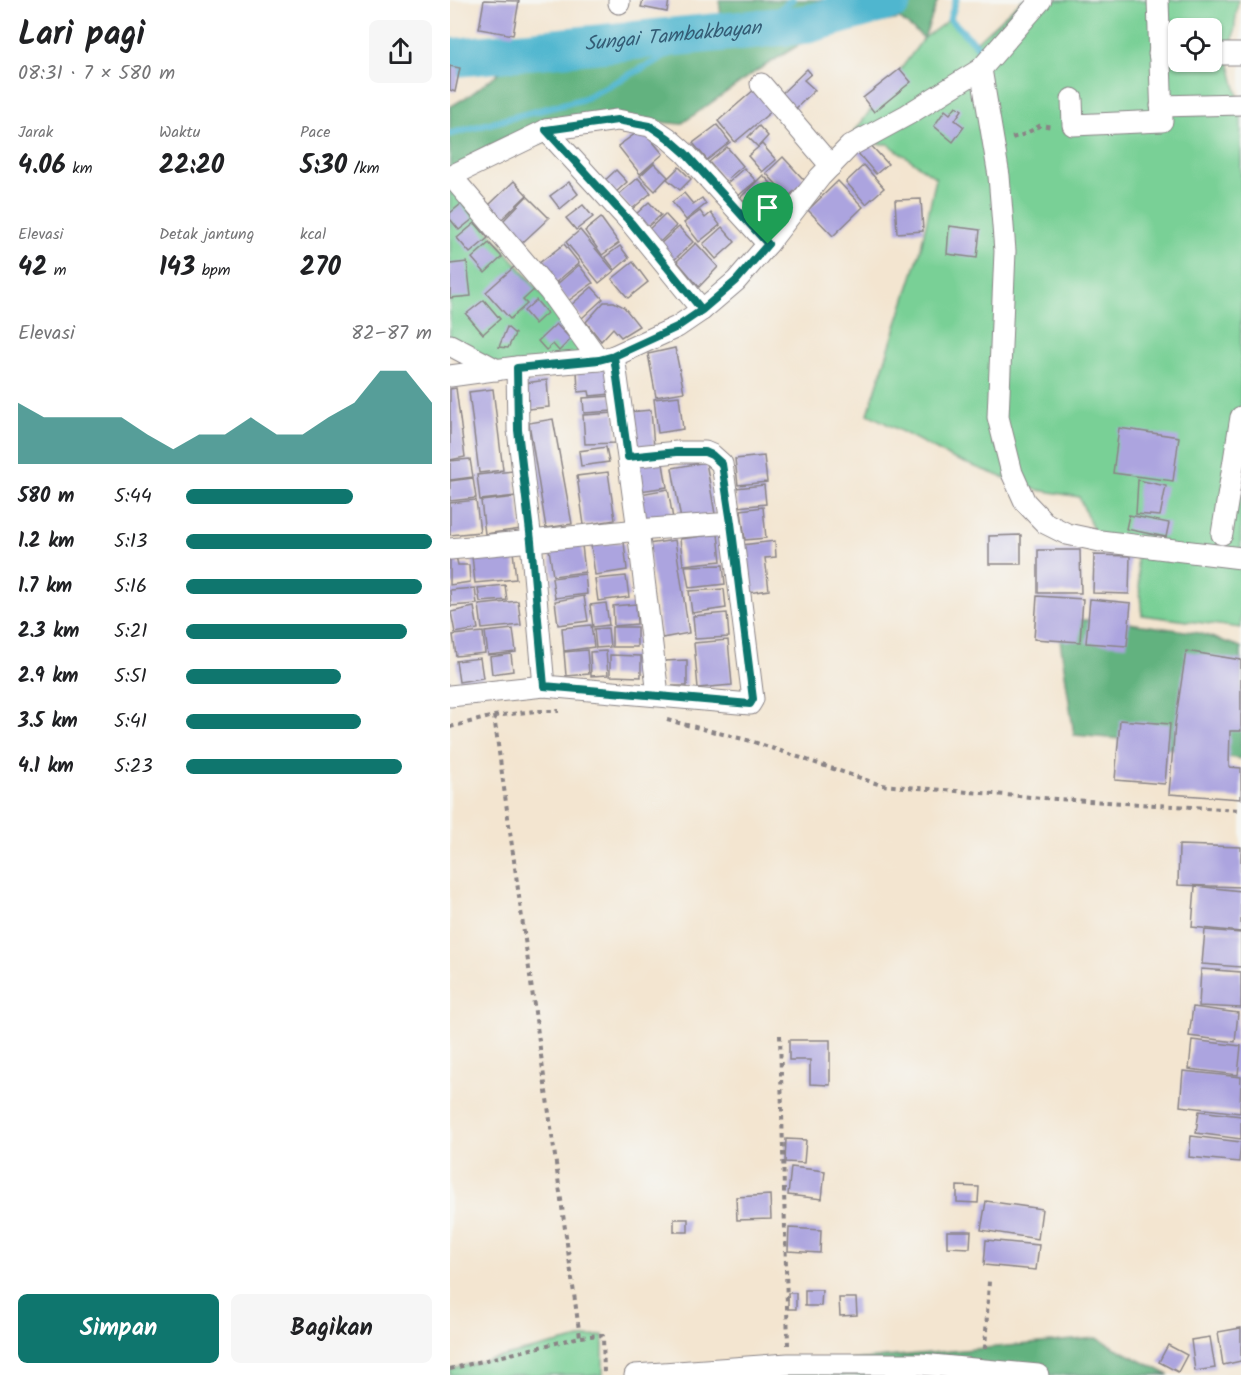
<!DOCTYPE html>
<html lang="id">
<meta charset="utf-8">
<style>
:root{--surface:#fff;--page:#f6f6f6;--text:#202124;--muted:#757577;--accent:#0f766e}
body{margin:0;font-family:Kalam,sans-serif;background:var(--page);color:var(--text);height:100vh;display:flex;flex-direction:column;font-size:22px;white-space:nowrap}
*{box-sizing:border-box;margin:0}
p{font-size:20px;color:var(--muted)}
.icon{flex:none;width:33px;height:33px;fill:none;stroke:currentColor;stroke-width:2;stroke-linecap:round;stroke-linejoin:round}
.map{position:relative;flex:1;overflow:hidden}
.drawer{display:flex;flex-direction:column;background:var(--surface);width:450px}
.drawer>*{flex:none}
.tools{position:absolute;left:718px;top:18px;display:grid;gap:12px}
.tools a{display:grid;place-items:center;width:54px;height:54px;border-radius:9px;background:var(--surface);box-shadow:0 2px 4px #0004;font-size:30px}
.pin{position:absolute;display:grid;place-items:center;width:51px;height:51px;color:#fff;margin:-62px -26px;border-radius:50% 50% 50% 0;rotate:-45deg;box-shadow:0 0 6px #0007}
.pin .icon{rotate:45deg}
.round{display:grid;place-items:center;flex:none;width:63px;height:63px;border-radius:9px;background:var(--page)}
.overview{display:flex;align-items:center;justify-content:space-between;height:102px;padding:0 18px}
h1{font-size:33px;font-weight:700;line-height:45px}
.metrics{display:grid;grid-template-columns:repeat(3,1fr);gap:9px;height:102px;padding:6px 18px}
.metrics div{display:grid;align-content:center}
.metrics b{font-size:26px;font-weight:700}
.metrics small{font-size:16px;font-weight:400}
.metrics p{font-size:16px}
.chart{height:168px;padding:12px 18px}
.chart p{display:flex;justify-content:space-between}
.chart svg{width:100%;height:108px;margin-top:6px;fill:var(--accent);opacity:.7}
.action{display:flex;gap:12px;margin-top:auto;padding:12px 18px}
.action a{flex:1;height:69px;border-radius:9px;background:var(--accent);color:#fff;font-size:24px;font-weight:700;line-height:69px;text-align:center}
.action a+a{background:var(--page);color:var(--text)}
ul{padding:0 18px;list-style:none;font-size:20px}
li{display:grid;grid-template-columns:96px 72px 1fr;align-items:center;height:45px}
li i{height:15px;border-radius:8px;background:var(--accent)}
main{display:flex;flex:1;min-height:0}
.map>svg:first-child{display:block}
.green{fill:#79d096;stroke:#4e7968;stroke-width:1.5;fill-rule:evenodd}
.forest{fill:#62b27f;stroke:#426a5d;stroke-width:1.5}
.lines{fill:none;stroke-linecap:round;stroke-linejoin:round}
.stream{stroke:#50b6cf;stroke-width:7}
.river{stroke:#50b6cf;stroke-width:39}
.building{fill:#aca4df}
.minor-casing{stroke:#8a8486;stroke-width:23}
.path{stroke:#8a8486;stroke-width:4;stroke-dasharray:4.5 4.5;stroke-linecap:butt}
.minor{stroke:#fff;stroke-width:21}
.route-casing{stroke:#fff;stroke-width:12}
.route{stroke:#0f766e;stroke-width:8}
.labels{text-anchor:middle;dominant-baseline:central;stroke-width:4.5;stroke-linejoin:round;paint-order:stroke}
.water-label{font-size:20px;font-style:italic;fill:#345d76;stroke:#f6f6f2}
</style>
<main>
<section class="drawer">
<div class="overview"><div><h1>Lari pagi</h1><p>08:31 · 7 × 580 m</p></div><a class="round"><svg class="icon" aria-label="share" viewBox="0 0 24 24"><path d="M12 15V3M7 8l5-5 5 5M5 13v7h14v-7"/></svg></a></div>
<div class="metrics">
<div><p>Jarak</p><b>4.06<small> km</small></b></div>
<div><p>Waktu</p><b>22:20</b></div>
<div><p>Pace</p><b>5:30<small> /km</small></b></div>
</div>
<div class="metrics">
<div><p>Elevasi</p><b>42<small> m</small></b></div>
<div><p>Detak jantung</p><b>143<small> bpm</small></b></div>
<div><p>kcal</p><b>270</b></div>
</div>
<div class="chart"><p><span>Elevasi</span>82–87 m</p>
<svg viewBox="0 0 160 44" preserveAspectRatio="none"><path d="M0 44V19L10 25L20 25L30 25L40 25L50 32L60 38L70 32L80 32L90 25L100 32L110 32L120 25L130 19L140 6L150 6L160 19V44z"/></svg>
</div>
<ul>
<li><b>580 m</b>5:44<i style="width:68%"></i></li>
<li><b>1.2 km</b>5:13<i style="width:100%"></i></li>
<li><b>1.7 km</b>5:16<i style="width:96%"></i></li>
<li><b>2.3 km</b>5:21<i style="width:90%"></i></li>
<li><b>2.9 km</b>5:51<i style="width:63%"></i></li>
<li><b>3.5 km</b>5:41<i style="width:71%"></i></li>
<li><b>4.1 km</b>5:23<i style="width:88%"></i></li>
</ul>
<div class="action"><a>Simpan</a><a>Bagikan</a></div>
</section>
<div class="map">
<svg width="791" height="1375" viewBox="0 0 791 1375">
<rect width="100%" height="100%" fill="#f6f6f2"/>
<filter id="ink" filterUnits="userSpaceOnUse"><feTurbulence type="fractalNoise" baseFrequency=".0167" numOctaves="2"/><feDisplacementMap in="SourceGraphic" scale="12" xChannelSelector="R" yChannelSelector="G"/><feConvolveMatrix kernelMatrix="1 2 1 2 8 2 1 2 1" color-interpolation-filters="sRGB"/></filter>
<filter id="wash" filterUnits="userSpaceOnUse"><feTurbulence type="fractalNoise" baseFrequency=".008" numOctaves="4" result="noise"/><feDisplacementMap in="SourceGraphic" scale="24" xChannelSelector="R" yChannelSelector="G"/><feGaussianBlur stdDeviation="1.35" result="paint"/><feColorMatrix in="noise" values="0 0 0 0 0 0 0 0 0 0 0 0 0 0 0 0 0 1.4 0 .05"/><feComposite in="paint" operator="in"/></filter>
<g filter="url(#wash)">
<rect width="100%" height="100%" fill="#f3e5d0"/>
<g class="green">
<path d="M572 0H788L780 65 791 108V628L692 615 685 543 645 534 629 497 583 489 502 458 418 414 470 252 486 178 438 144 396 143 473 39 500 19 524 44ZM729 28H762V62H729Z"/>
<path d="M0 185 146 358 48 368 0 342Z"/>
<path d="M153 1335V1375H0V1369L130 1338Z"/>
</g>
<g class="forest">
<path d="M269 0H443L358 24 273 32Z"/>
<path d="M448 0H488L474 38 450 19 397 28 357 40 308 70 231 124 167 118 0 173V107L20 95 95 37 170 23 255 43 335 35Z"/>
<path d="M607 619 665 621 749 633 791 647V759L723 749 683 740 624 735Z"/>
<path d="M646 1338 719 1375H237Z"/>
</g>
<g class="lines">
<g class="stream">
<path d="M506 0 500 19 535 54 536 58"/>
<path d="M0 134 133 99 235 46 321 16 342 0"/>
</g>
<path class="river" id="s1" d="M0 58 358 24 443 0"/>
</g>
<g id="blocks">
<g class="building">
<path d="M34 0 69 1 63 35 29 29Z"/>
<path d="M193 0H219L217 12 191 7Z"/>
<path d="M0 66 10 68 5 92 0 90Z"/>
<path d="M357 69 361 74 354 80 365 90 342 112 327 98Z"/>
<path d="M450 69 461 82 424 112 413 98Z"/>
<path d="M305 89 323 110 285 142 268 121Z"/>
<path d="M506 106 512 110 505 120 514 127 503 142 484 126 495 110 500 114Z"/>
<path d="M267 125 280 142 257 160 243 143Z"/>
<path d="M309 126 318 136 308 147 298 137Z"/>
<path d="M192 129 213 154 190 174 168 146Z"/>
<path d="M417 141 438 164 426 174 406 151Z"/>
<path d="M312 144 326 160 312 172 298 156Z"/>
<path d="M277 147 293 166 275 181 259 162Z"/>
<path d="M333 157 355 181 338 197 316 173Z"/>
<path d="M204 163 218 177 205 191 190 176Z"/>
<path d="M414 165 434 188 416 204 396 182Z"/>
<path d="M229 167 241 179 230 190 217 179Z"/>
<path d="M294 168 306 181 288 196 277 183Z"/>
<path d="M166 170 177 182 162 196 151 184Z"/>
<path d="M313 175 337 200 310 227 286 202Z"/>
<path d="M188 178 201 193 181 210 168 195Z"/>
<path d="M64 181 77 195 52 219 39 205Z"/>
<path d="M388 181 413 207 383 236 358 210Z"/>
<path d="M119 182 128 194 110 209 100 196Z"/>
<path d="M234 193 243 204 252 198 256 204 236 220 222 202Z"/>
<path d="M77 196 99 218 71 244 53 221Z"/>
<path d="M471 199 473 231 447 233 445 200Z"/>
<path d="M199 202 211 215 196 228 184 216Z"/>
<path d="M11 204 23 219 9 230 0 219V213Z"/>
<path d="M133 205 143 217 126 230 116 218Z"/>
<path d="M250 211 255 218 261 213 270 225 249 242 234 223Z"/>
<path d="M215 214 226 226 208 244 196 232Z"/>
<path d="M151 218 169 243 152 255 135 231Z"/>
<path d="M25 223 38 238 20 253 7 238Z"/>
<path d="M499 226 530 230 527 258 497 254Z"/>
<path d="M229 227 243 242 224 260 209 245Z"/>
<path d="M272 227 285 242 266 259 253 244Z"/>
<path d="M130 230 164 271 149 283 116 242Z"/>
<path d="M39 243 52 257 35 273 22 258Z"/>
<path d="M246 243 268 267 249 287 227 261Z"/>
<path d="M114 244 129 263 104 284 88 264Z"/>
<path d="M170 246 179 258 165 270 155 257Z"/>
<path d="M17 262 21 296 0 298V264Z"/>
<path d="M183 262 198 282 178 298 162 279Z"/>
<path d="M129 265 143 283 118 301 105 286Z"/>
<path d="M65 266 85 289 73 300 77 304 60 319 36 292Z"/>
<path d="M142 287 153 299 132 318 121 305Z"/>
<path d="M34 300 50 319 33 334 16 314Z"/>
<path d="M86 300 97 313 85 324 74 311Z"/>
<path d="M154 302H164L174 307 189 326 171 337 163 328 151 341 136 322Z"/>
<path d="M106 324 121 339 109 351 103 344 96 350 88 341Z"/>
<path d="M57 327 65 334 58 348 49 347Z"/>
<path d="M225 348 234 392 206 397 198 354Z"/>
<path d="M159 368 161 394 140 396 139 391 128 392 127 370Z"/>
<path d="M97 380 99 407 78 409 75 383Z"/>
<path d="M6 388 15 457 0 460V389Z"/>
<path d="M43 389 53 470 29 473 19 392Z"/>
<path d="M162 396 163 411 134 413 133 398Z"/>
<path d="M229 396 233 429 208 433 204 399Z"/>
<path d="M201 410 204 447 182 449 179 412Z"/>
<path d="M165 413 167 443 135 444 133 415Z"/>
<path d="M103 419 122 524 96 528 79 423Z"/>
<path d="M669 428 729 437 723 481 663 473Z"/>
<path d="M156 447 159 462 131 466 129 451Z"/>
<path d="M314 456 317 482 288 485 285 459Z"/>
<path d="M212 458 217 487 190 491 185 463Z"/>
<path d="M20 459 23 477 0 480V461Z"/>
<path d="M256 462 265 514 231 520 222 468Z"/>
<path d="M63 471 66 496 30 500 27 475Z"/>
<path d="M158 472 165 520 134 525 127 476Z"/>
<path d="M23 478 26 498 0 501V481Z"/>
<path d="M688 480 716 486 710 516 686 514Z"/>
<path d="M314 485 316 504 288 507 286 488Z"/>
<path d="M218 489 223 519 195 524 190 494Z"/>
<path d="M67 497 71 529 35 534 31 501Z"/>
<path d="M26 500 30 532 0 535V503Z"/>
<path d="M313 507 316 538 295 540 291 510Z"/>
<path d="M679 515 719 523 716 537 676 529Z"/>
<path d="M268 534 271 561 233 565 230 539Z"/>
<path d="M571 535V564H539V536Z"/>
<path d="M225 540 239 633 212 638 198 544Z"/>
<path d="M325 541 326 557 315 558 319 590 298 593 292 545Z"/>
<path d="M174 542 177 570 145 575 141 545Z"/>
<path d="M132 545 135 572 103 576 99 549Z"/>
<path d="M588 550H630L631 593H588Z"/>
<path d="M63 551 66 579 25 583 22 556Z"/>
<path d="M0 552H5L8 565H19L20 582 0 585Z"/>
<path d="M644 555 680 556 679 594 643 593Z"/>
<path d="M273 565 275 584 239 588 235 566Z"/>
<path d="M135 574 137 594 105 598 102 578Z"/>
<path d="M176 576 179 597 148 601 145 579Z"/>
<path d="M55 585 57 600 30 602 28 588Z"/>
<path d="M25 588 27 604 1 606 0 590Z"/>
<path d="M274 589 276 608 242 613 239 591Z"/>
<path d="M134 596 138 621 108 625 105 601Z"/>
<path d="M587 596 633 599 630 642 584 639Z"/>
<path d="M640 599 681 603 677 646 636 643Z"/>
<path d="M68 601 71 625 32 629 29 605Z"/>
<path d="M156 603 159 625 143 627 140 605Z"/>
<path d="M186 604 187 624 164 626 163 606Z"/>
<path d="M24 607 28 629 5 633 1 612Z"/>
<path d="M277 613 279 637 245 639 243 616Z"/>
<path d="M141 625 144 647 114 651 112 628Z"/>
<rect x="162" y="627" width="25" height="20"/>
<path d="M158 628 160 647 146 648 144 629Z"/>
<path d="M63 629 66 652 38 655 35 632Z"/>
<path d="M33 632 35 653 6 656 3 635Z"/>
<path d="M278 640 282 685 248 688 244 643Z"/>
<path d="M137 650 139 674 116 676 114 652Z"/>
<path d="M156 651 158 675 141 676 140 652Z"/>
<path d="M736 651 791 660V731H780L779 767 791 768V799L719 794 725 724Z"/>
<path d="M61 654 63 671 42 674 40 657Z"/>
<path d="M160 655 191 656V677L160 676Z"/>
<path d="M30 658 33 678 9 682 6 661Z"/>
<path d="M237 660V686H215V661Z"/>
<path d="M670 720 720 724 715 784 665 780Z"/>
<path d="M729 845 791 847V887L728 885Z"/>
<path d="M745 886 791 891V932L742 927Z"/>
<path d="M755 930 791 933V967L752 964Z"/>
<path d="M751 969 791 972V1008L749 1006Z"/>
<path d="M743 1007 788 1013 785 1042 739 1036Z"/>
<path d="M339 1040H380V1085L360 1084V1060H339Z"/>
<path d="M742 1040 791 1046 788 1075 739 1069Z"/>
<path d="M733 1071 791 1077 790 1113 730 1106Z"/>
<path d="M749 1111 791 1116V1139L746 1133Z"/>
<path d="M741 1136 791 1142 789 1162 739 1157Z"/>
<path d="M336 1139 356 1140 354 1163 335 1162Z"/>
<path d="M341 1167 375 1171 372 1199 338 1195Z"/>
<path d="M507 1186 529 1187 528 1203 507 1202Z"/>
<path d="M320 1195 321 1219 287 1220 286 1197Z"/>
<path d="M536 1201 592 1209 588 1239 531 1230Z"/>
<rect x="224" y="1219" width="14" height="13"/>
<path d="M339 1228 371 1230 370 1253 338 1251Z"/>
<path d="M497 1231H521L520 1248 497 1247Z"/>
<path d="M536 1240 589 1245 586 1270 534 1265Z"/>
<path d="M355 1290H372L371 1306H355Z"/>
<rect x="338" y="1293" width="8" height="16"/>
<path d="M389 1298H406L407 1315 390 1316Z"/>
<path d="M791 1328V1361L773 1365 768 1332Z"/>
<path d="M760 1337 765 1368 745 1371 741 1340Z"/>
<path d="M718 1345 737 1355 728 1372 709 1362Z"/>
</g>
</g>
</g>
<g filter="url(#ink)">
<use href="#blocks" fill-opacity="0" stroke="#8a8486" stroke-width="1.5"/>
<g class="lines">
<defs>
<g id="minor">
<path d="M591 0 531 69 549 176 555 251 548 417 562 473 575 502 595 523 617 534 650 541 791 558"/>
<path d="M169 3V0"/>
<path d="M709 54H729"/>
<path d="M762 54H791"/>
<path d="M311 84 381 166"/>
<path d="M622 99 623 125 712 121 708 0"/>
<path d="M711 106 791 104"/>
<path d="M96 130 167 120 200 126 218 138 235 153 318 244"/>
<path d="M1 176 100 292 149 360 164 356 188 530 281 523 272 464 262 455 255 452H227L178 457"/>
<path d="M0 178 1 176 96 130 182 224 252 310"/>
<path d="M0 345 47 370"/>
<path d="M164 356 227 327 252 310 286 281 318 244 370 177 400 146 457 115 531 69"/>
<path d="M0 376 67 367 149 360"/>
<path d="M772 534 791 417"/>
<path d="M0 549 81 541 68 430 67 367"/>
<path d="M94 686 81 541 188 530 208 695"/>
<path d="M0 696 94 686 300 704 303 699 281 523"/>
<path d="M185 1375 338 1364H471L588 1375"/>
</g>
</defs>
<use href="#minor" class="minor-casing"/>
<g class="path">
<path d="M562 138 575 134 591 125 602 127"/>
<path d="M44 716 130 1337"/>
<path d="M217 720 301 741 431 785 606 799 791 810"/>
<path d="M0 727 44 716 86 711H109"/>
<path d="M330 1035 338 1345"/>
<path d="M535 1349 539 1281"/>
<path d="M0 1369 130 1337 151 1335 153 1336 154 1375"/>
</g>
<use href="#minor" class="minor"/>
</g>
</g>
<g class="lines" filter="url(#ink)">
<defs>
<path id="route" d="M318 244 235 153 218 138 200 126 167 120 96 130 182 224 252 310 227 327 164 356 178 457 227 452H255L262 455 272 464 281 523 303 699 300 704 94 686 81 541 68 430 67 368 149 360 164 356 227 327 252 310 286 281 318 244"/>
</defs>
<use href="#route" class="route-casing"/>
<use href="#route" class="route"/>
</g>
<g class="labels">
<g class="water-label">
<text stroke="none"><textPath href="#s1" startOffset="224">Sungai Tambakbayan</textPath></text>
</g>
</g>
</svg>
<div class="tools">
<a><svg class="icon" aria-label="locate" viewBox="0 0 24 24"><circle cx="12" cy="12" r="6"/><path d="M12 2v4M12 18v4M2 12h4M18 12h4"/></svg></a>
</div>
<div class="pin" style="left:318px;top:244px;background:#1e9e55"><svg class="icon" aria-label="arrive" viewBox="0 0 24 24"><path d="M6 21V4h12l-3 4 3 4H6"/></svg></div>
</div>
</main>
